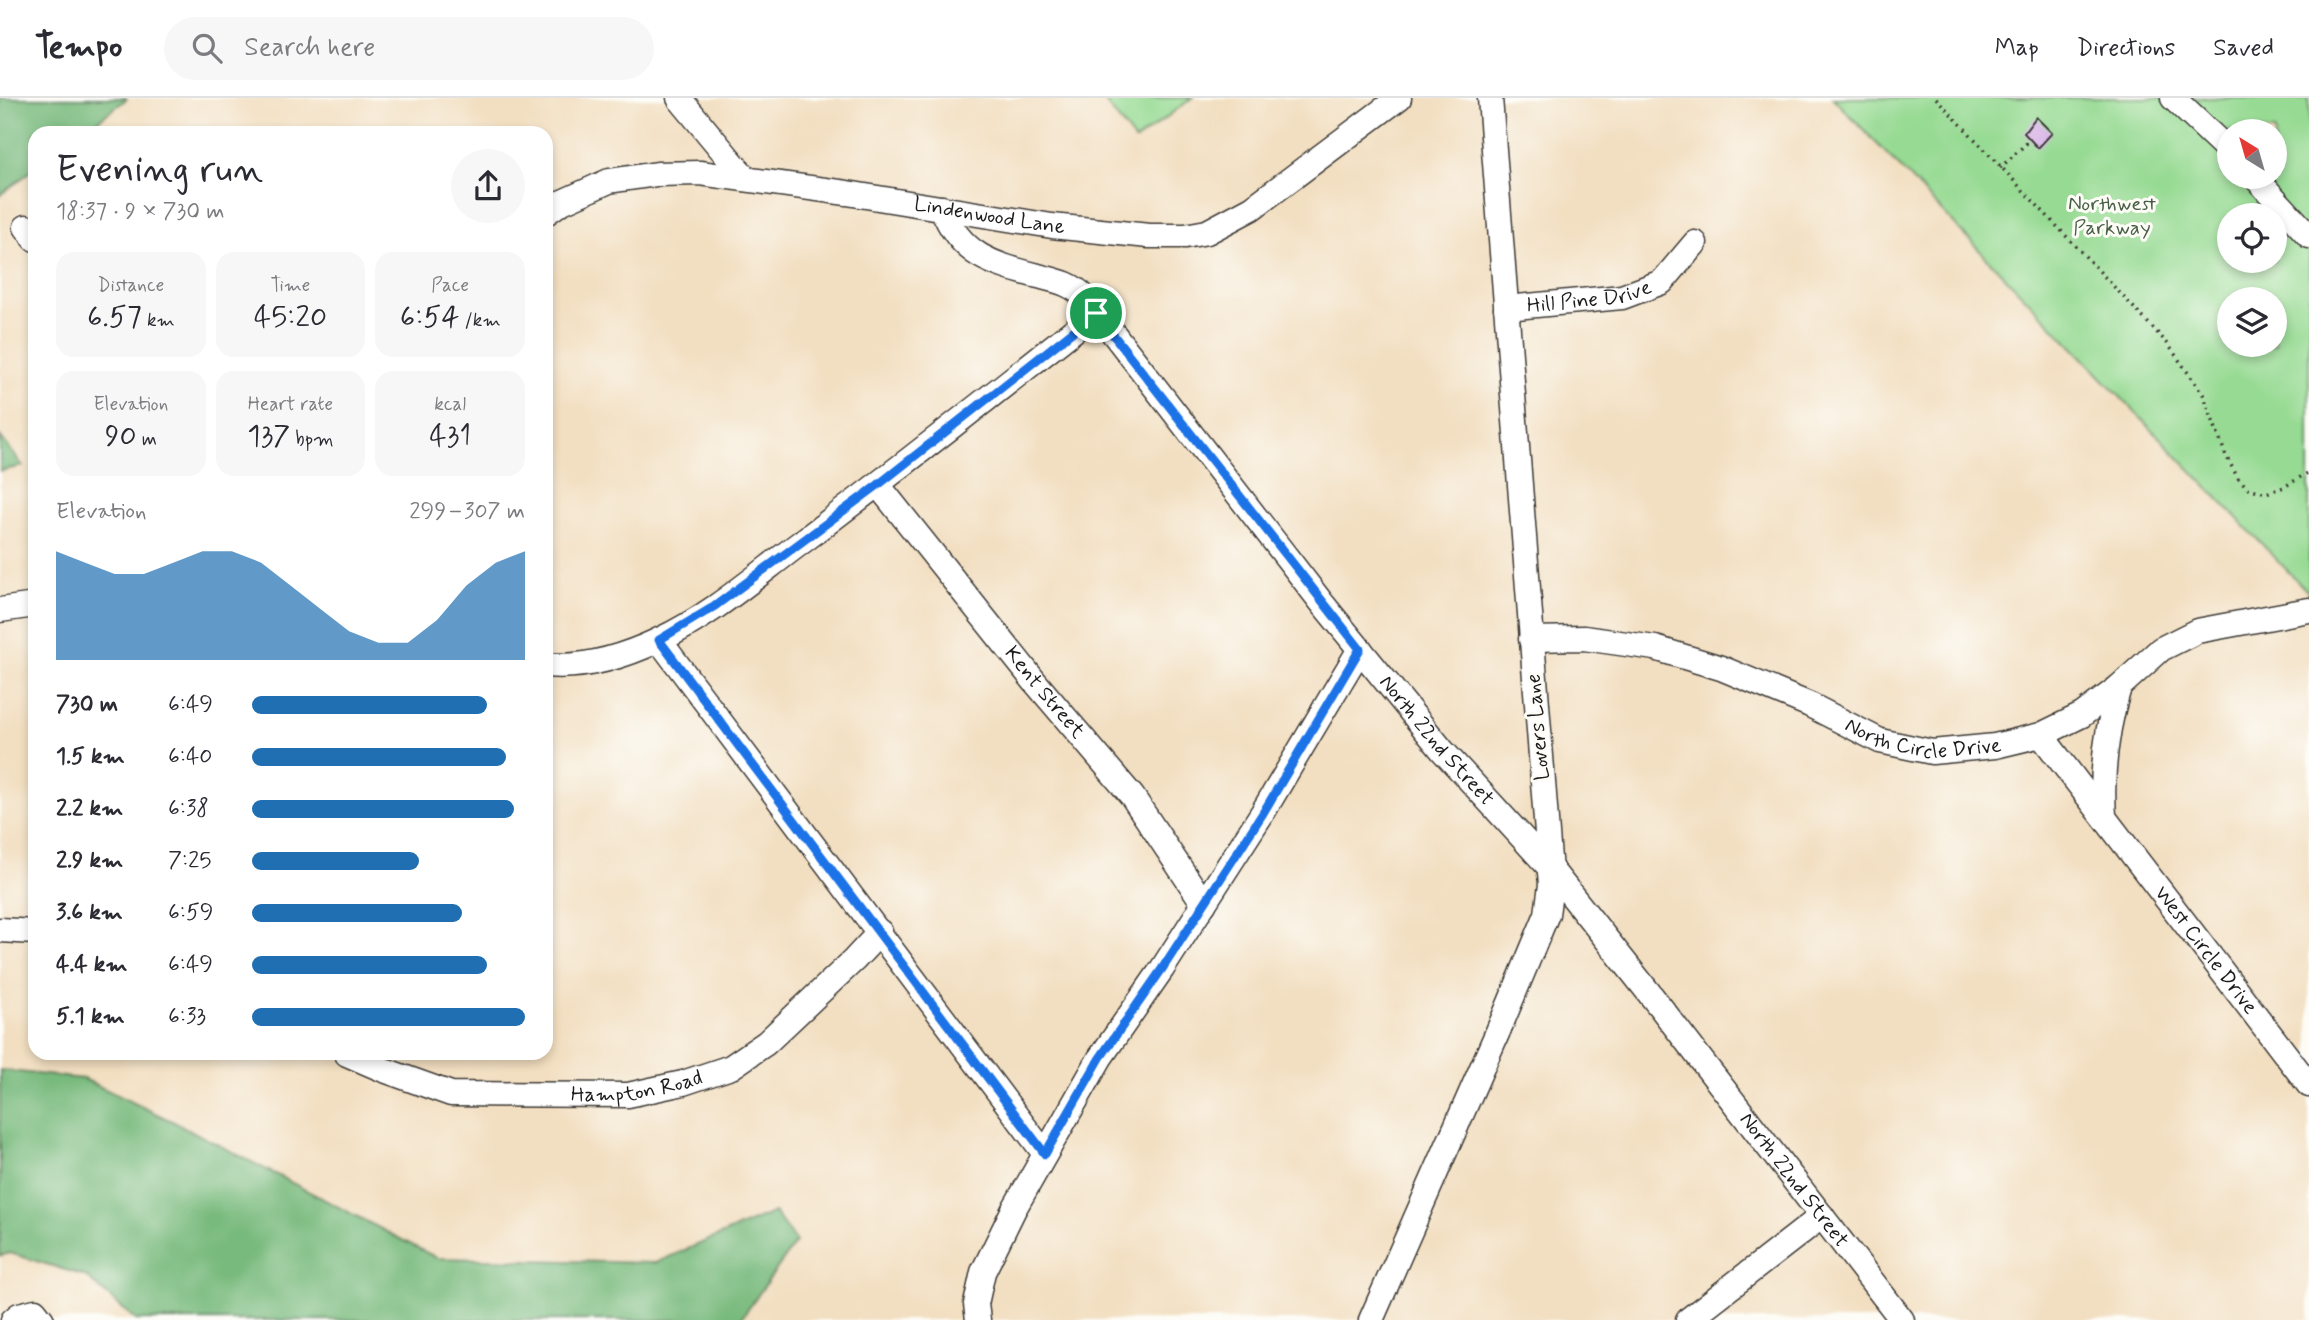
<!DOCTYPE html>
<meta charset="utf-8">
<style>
:root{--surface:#fff;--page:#f7f7f7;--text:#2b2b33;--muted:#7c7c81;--line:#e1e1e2;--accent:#1f6fb2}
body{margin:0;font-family:Mynerve,sans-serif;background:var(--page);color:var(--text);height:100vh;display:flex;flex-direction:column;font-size:26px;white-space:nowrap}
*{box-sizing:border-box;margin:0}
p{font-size:23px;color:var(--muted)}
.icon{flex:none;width:38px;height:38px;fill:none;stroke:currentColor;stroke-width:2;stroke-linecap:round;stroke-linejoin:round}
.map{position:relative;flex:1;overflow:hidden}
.sheet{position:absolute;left:28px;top:28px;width:525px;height:934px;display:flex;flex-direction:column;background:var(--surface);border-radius:21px;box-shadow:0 4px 10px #0003}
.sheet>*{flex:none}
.needle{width:46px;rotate:323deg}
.buttons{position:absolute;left:2217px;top:21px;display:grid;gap:14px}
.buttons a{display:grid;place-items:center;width:70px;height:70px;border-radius:50%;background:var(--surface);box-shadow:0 4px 10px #0003;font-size:35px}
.pin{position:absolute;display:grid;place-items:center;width:60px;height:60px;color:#fff;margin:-30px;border:4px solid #fff;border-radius:50%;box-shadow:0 2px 7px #0007}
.round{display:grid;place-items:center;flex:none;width:74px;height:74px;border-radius:37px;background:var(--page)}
.overview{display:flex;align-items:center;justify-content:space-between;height:119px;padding:0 28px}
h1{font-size:38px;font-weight:600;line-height:52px}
.figures{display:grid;grid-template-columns:repeat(3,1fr);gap:10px;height:119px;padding:7px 28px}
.figures div{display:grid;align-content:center;border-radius:18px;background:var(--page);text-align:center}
.figures b{font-size:30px;font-weight:600}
.figures small{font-size:19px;font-weight:400}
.figures p{font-size:19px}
.chart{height:196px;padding:14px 28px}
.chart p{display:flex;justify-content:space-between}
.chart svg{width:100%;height:126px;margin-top:7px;fill:var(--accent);opacity:.7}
ul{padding:0 28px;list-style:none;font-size:23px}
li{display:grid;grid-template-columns:112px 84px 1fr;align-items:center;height:52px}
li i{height:18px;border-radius:9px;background:var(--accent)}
header{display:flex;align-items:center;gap:42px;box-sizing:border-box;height:98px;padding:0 35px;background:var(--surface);border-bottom:2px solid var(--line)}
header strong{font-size:33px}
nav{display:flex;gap:38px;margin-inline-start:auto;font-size:24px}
.search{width:490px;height:63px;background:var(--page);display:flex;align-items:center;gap:18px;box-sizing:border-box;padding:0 24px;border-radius:38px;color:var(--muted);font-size:26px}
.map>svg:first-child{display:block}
.green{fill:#96da93;stroke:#597b58;stroke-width:2;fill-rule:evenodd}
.forest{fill:#78ba7d;stroke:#4a6b4c;stroke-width:2}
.building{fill:#d5afe6}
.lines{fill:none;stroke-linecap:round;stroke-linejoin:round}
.minor-casing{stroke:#3c3935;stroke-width:27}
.path{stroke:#3c3935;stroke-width:3.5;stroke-dasharray:2 5;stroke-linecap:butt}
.minor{stroke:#fff;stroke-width:24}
.route-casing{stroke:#fff;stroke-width:14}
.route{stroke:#1a73e8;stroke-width:9}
.labels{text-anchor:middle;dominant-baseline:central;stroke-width:6;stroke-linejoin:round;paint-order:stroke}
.park-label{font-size:21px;fill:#475e46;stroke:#fdfcf7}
.street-label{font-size:21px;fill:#1c1c1c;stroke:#fdfcf7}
</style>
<header>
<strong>Tempo</strong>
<div class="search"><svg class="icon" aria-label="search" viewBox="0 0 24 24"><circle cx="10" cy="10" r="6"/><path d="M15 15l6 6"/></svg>Search here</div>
<nav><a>Map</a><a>Directions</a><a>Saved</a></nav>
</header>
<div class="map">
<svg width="2309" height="1222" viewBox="0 0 2309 1222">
<rect width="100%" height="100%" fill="#fdfcf7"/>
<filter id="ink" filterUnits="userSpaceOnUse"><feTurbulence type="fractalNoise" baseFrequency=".0143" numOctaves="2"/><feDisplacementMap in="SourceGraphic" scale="14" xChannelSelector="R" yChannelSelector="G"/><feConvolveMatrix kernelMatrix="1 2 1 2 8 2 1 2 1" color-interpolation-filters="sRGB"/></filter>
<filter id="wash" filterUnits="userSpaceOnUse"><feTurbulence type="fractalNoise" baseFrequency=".00686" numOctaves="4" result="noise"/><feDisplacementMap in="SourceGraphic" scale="28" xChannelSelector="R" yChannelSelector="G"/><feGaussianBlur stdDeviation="1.57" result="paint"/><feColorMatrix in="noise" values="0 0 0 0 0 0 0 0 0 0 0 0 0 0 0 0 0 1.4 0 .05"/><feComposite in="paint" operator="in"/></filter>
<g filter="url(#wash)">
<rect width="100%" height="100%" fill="#f2dec0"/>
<g class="green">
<path d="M1102 0H1192L1135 43Z"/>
<path d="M1833 0H2309V495ZM2230 33H2275V79H2230ZM2230 117H2275V163H2230ZM2230 201H2275V247H2230Z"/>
</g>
<g class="forest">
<path d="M0 0H126L127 1 81 35H35V70L0 97Z"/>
<path d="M0 338 23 368 0 373Z"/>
<path d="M0 972 84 981 180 1027 437 1160 655 1165 774 1114 796 1144 740 1222H136L85 1178 10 1155 0 1158Z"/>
</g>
<g id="blocks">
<path class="building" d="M2036 19 2052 35 2038 50 2024 35Z"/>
</g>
</g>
<g filter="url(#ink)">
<use href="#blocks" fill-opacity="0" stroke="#3c3935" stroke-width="2"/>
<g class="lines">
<defs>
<g id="minor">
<path d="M679 0 746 81"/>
<path d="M2173 0 2230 54"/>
<path d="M2255 79 2309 138"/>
<path id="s1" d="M942 110C961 158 992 166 1038 178 1058 183 1071 185 1086 200L1322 505 1442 652 1550 770 1661 910 1902 1222"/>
<path id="s2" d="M546 115 560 105 609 83 657 76 700 75 847 95 1052 128 1149 138H1185L1207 134 1252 110 1399 0"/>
<path d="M26 129 35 141"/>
<path id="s3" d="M1506 210 1622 199 1662 184 1695 145"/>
<path id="s4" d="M878 387 1035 584 1132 698 1204 806"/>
<path d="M0 512 35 507"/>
<path id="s5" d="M1531 541 1584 540 1655 550 1721 570 1810 607 1880 643 1932 654 1995 648 2041 637 2082 617 2119 589 2161 551 2197 533 2309 512"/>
<path d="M659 542 1045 1056"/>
<path d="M546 567C584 571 625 558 659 542 711 518 757 477 803 443 902 369 999 291 1096 215"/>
<path id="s6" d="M2041 637 2309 987"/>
<path d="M2104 718C2101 674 2106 632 2119 589"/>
<path d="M0 832 35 834"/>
<path id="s7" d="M347 956 384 972 451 996 628 997 683 985 731 969 766 945 854 862 880 834"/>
<path d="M13 1222 19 1217 35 1213 42 1222"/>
<path d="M978 1222 976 1206 983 1174 1014 1111 1100 960 1162 871 1263 714 1360 551"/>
<path d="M1371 1222 1499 931 1547 816 1551 787 1490 0"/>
<path d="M1688 1222 1822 1118"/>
</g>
</defs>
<use href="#minor" class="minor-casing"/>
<g class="path">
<path d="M1936 0 2167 245 2203 296 2226 358 2238 380 2248 390 2266 395 2284 389 2309 374"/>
<path d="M2000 70 2030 42"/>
</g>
<use href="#minor" class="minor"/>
</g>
</g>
<g class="lines" filter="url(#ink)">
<defs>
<path id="route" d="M1096 215 1360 551 1263 715 1162 871 1100 960 1045 1056 659 542 715 508 878 387Z"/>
</defs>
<use href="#route" class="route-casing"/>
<use href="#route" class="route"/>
</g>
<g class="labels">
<g class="park-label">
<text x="2112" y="106">Northwest<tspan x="2112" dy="24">Parkway</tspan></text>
</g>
<g class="street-label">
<text stroke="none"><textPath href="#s2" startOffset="455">Lindenwood Lane</textPath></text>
<text stroke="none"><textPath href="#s3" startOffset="84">Hill Pine Drive</textPath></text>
<text stroke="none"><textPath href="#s4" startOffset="266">Kent Street</textPath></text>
<text transform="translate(1538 629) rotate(-95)">Lovers Lane</text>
<text stroke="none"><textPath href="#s5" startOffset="411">North Circle Drive</textPath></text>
<text stroke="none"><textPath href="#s1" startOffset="742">North 22nd Street</textPath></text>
<text stroke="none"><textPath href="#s6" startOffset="271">West Circle Drive</textPath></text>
<text stroke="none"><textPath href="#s7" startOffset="298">Hampton Road</textPath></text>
<text stroke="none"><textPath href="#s1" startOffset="1309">North 22nd Street</textPath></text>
</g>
</g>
</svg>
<div class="buttons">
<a><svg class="needle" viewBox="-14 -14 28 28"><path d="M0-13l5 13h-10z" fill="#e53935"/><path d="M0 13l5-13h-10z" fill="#7c7c81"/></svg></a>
<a><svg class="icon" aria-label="locate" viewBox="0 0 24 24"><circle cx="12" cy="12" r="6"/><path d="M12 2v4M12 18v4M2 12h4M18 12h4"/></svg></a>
<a><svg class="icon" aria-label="layers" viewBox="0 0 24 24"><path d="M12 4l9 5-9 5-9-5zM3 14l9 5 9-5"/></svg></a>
</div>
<div class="pin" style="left:1096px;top:215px;background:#1e9e55"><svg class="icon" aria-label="arrive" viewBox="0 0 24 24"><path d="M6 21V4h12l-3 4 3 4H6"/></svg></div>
<section class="sheet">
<div class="overview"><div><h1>Evening run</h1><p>18:37 · 9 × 730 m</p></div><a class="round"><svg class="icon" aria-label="share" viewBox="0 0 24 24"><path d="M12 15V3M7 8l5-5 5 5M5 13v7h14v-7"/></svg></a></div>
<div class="figures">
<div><p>Distance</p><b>6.57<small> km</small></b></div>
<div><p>Time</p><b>45:20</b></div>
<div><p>Pace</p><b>6:54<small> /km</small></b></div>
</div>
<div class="figures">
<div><p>Elevation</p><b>90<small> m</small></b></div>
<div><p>Heart rate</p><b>137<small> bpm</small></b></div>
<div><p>kcal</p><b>431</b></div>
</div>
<div class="chart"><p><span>Elevation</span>299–307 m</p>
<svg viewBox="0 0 160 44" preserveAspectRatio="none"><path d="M0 44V6L10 10L20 14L30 14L40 10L50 6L60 6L70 10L80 18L90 26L100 34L110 38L120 38L130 30L140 18L150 10L160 6V44z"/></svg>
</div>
<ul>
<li><b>730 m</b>6:49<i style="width:86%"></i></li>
<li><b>1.5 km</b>6:40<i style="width:93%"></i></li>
<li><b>2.2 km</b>6:38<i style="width:96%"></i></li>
<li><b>2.9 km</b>7:25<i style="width:61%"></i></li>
<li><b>3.6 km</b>6:59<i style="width:77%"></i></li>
<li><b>4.4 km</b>6:49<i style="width:86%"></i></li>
<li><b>5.1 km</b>6:33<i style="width:100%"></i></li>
</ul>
</section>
</div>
